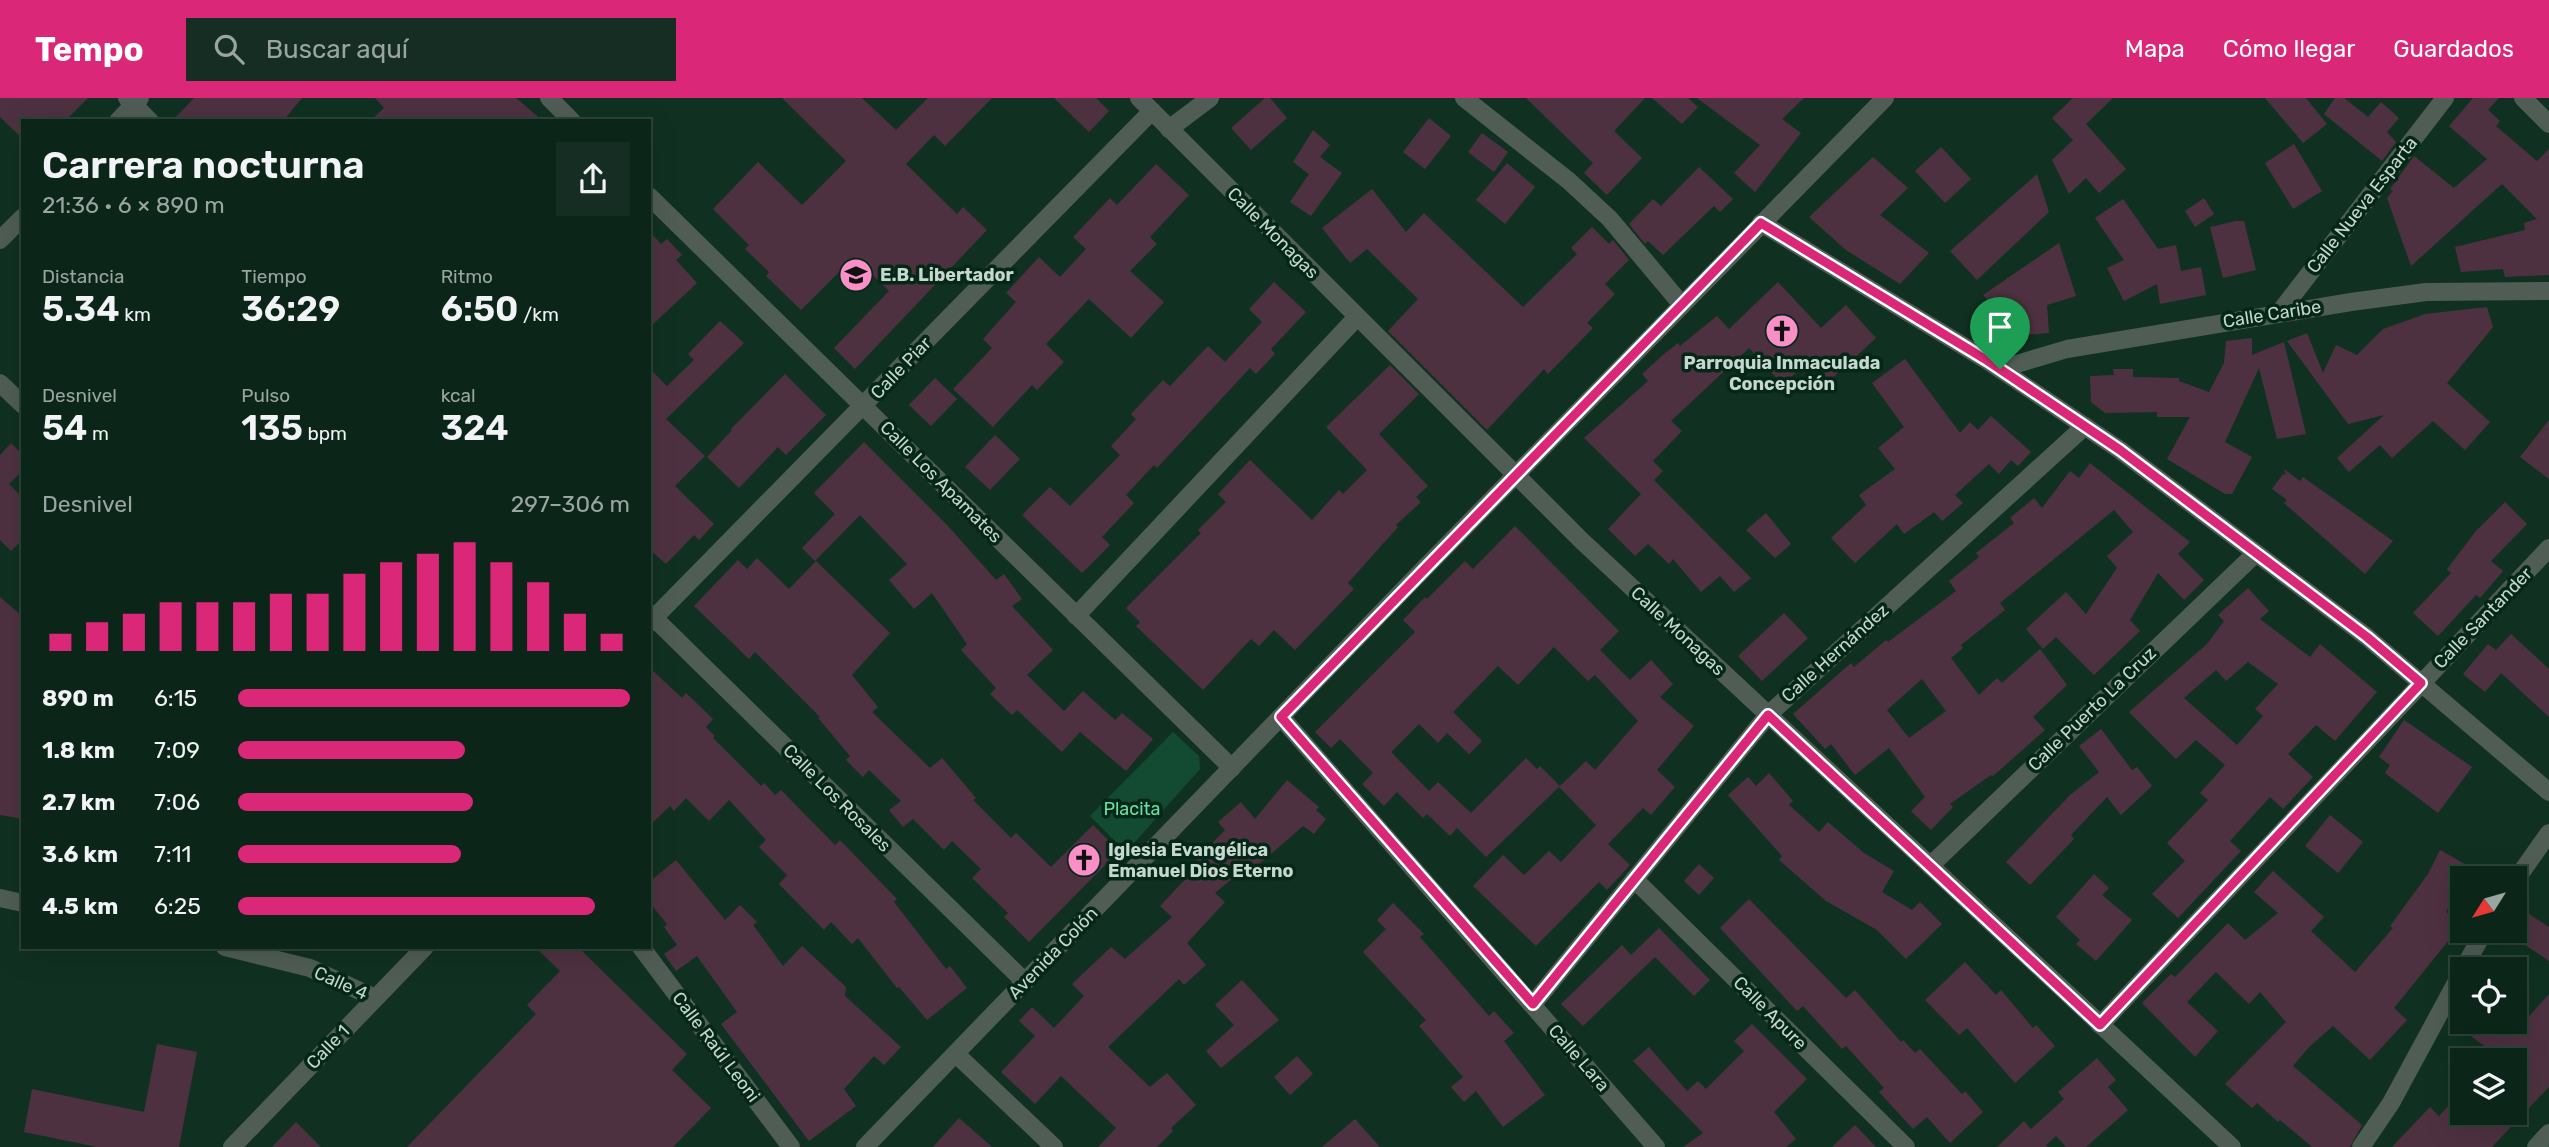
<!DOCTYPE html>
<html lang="es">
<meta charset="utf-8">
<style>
:root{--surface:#0c2519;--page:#152d22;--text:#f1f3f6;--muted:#9aa5a2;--line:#2c4238;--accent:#db2777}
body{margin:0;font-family:Rubik,sans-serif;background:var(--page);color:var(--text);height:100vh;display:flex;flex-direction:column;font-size:26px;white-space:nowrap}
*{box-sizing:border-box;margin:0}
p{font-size:23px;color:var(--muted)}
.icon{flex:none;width:38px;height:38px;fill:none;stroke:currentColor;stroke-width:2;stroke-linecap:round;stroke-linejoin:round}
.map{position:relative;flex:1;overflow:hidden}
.sheet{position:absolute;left:21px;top:21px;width:630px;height:830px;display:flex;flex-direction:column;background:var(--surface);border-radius:0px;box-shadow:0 7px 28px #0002,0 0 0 2px var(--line)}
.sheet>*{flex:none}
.needle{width:46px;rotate:233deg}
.buttons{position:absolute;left:2450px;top:768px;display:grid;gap:14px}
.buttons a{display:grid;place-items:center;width:77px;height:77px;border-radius:0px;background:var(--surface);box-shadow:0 7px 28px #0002,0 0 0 2px var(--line);font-size:35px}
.pin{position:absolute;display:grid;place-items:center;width:60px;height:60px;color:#fff;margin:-72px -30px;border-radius:50% 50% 50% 0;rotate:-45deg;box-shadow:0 0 7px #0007}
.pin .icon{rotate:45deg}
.round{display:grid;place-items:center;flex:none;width:74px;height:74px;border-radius:0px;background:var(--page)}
.overview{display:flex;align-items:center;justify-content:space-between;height:119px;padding:0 21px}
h1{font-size:38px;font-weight:600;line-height:52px}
.stats{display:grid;grid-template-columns:repeat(3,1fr);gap:10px;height:119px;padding:7px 21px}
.stats div{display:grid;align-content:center}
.stats b{font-size:35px;font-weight:600}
.stats small{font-size:19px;font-weight:400}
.stats p{font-size:19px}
.chart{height:196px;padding:14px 21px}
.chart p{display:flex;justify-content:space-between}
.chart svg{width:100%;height:126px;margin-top:7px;stroke:var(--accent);stroke-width:6}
ul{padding:0 21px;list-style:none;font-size:23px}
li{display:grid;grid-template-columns:112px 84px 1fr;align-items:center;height:52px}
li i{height:18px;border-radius:9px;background:var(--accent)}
header{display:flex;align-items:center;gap:42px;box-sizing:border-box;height:98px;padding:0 35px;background:var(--accent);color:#fff}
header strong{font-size:33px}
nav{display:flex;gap:38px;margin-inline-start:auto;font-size:24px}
.search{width:490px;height:63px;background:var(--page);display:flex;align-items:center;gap:18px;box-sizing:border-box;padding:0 24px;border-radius:0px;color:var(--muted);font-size:26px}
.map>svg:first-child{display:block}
.green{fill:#124b32}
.building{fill:#4e3140;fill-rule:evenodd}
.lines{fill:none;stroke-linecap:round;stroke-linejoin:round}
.minor{stroke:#4f5d55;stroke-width:18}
.route-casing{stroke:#fff;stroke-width:14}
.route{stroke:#db2777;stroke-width:9}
.labels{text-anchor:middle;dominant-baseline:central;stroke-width:7;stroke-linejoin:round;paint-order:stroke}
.street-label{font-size:18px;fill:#c6d8ce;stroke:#052718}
.poi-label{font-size:18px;font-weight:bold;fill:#c6d8ce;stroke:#052718;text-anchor:start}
.park-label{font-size:18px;fill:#67dfa5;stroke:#052718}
</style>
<header>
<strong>Tempo</strong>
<div class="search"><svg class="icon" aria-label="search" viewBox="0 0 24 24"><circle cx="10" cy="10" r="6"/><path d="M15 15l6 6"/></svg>Buscar aquí</div>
<nav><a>Mapa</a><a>Cómo llegar</a><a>Guardados</a></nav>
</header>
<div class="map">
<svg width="2549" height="1049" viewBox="0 0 2549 1049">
<rect width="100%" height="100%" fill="#103121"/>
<path class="green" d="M1173 634 1199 658 1200 671 1126 754 1090 718Z"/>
<g class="building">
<path d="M0 0H88L65 23H23V41L0 19Z"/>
<path d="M194 0H302L283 23H172Z"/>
<path d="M375 0H516L543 23H370L384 10Z"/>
<path d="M782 0H862L896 32 928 0H992L945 48 934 37 906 66 957 116 963 109 987 132 855 271 834 250 889 193 854 159 801 212 766 178 769 174 745 151 749 147 713 111 758 64 802 107 846 63Z"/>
<path d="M1054 0H1096L1109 13 1089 34Z"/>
<path d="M1265 0H1270L1287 20 1251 52 1231 30Z"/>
<path d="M1526 0H1645L1614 33 1642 60 1607 97 1584 75 1593 65Z"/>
<path d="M1652 0H1688L1698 9 1682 26Z"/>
<path d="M1697 0H1804L1782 21 1801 35 1755 94 1734 75 1760 47Z"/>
<path d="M2073 0H2113L2086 26 2126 71 2099 95 2086 80 2069 96 2052 62 2073 42 2052 20Z"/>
<path d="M2265 0H2306L2327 26 2303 45Z"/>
<path d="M2335 0H2344L2368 19 2381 4 2399 20 2387 34 2396 44 2382 63 2324 16Z"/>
<path d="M2473 0H2499L2488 12 2500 23 2496 28 2537 63 2549 51V177L2505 179 2503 171 2461 174 2455 149 2525 132 2524 125 2537 121 2502 86 2411 168 2387 100 2393 93 2390 91 2414 58 2454 90 2487 61 2449 28Z"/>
<path d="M1429 20 1451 38 1425 71 1403 54Z"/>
<path d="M1313 32 1330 47 1320 59 1342 75 1311 118 1290 104 1309 76 1293 64Z"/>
<path d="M1482 35 1508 54 1494 74 1468 54Z"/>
<path d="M2294 46 2322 93 2293 111 2265 65Z"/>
<path d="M1941 49 1971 81 1945 105 1915 73Z"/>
<path d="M1873 59 1908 90 1880 117 1929 155 1900 186 1846 152 1809 119Z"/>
<path d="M1507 65 1535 89 1505 126 1476 102Z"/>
<path d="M1156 66 1189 97 1150 139 1157 146 1130 173 1164 204 1131 240 1089 201 1046 246 1064 264 1037 292 1032 287 993 329 953 291 992 250 983 241 1016 204 1006 195 1039 159 1060 179 1086 151 1073 139 1110 100 1117 107Z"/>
<path d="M1699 69 1733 101 1720 114 1714 108 1663 157 1648 143 1645 146 1629 126 1653 101 1661 108Z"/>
<path d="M2037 76 2049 114 1977 182 1950 153Z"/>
<path d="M1372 91 1406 134 1424 115 1523 209 1577 156 1571 150 1592 129 1609 146 1613 142 1629 162 1605 186 1615 196 1587 225 1593 230 1548 276 1544 271 1487 332 1388 233 1418 201 1367 151 1350 165 1322 130Z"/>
<path d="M2204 100 2214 116 2195 129 2185 113Z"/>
<path d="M2123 101 2158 151 2176 147 2181 173 2201 169 2206 197 2160 206 2157 186 2124 203 2107 170 2124 162 2095 120Z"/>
<path d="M2236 123H2244L2256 172 2223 180 2210 129Z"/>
<path d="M649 133 661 146 667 141 682 157 676 162 697 185 649 230Z"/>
<path d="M2059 145 2076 198 2047 207 2049 235 2002 239 2000 215 1983 197Z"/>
<path d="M1274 184 1306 214 1271 251 1275 256 1256 276 1250 270 1157 370 1154 367 1126 397 1134 405 1102 439 1110 447 1082 475 1022 417 1050 389 1070 408 1120 357 1111 348 1136 321 1131 316 1163 282 1170 288 1208 248 1225 264 1262 224 1249 211Z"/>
<path d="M1778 184 1821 230 1846 207 1876 240 1828 284 1809 262 1783 287 1749 250 1671 323 1682 333 1653 363 1663 373 1654 382 1751 480 1734 494 1720 478 1701 494 1673 461 1669 466 1648 446 1635 458 1608 431 1641 396 1584 340 1648 283 1642 276 1664 256 1678 245 1680 248 1717 218 1729 231Z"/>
<path d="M2487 209 2493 229 2447 285 2490 324 2465 352 2433 323 2392 360 2380 347 2349 374 2337 360 2384 317 2348 326 2287 243 2307 235 2323 275 2336 247 2357 257 2383 231 2425 216Z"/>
<path d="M720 223 744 245 666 321 705 358 675 388 714 426 699 442 694 437 666 466 649 451V270L667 288 694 262 688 256Z"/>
<path d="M2252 240V257L2284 244 2306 336 2277 341 2259 270 2225 344 2252 359 2232 396H2225L2167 361 2190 319H2157V314L2105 315 2091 304 2090 278 2114 277 2113 271H2133V279L2179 280V283L2209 294 2224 265 2226 243Z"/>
<path d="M1905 261 1960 335 1970 324 1978 332 1991 318 2031 354 2018 368 2011 362 1999 376 1989 366 1955 397 1963 405 1942 423 1934 414 1904 436 1897 426 1855 465 1831 440 1866 407 1859 397 1895 371 1878 350 1904 329 1872 285Z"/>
<path d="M1390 267 1419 296 1379 336 1428 388 1416 399 1421 404 1396 427 1398 429 1348 485 1354 491 1295 552 1274 532 1259 548 1251 541 1203 592 1136 528 1140 524 1126 510 1201 435 1198 432 1226 404 1218 396 1250 362 1312 422 1339 392 1343 396 1367 372 1326 329Z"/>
<path d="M785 276 826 317 786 357 778 349 739 390 707 359 732 332 731 331Z"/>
<path d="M935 280 957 301 931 328 909 307Z"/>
<path d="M2549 322V381L2520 359Z"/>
<path d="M995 337 1020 361 990 392 965 369Z"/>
<path d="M864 344 948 428 996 482 1004 476 1022 501 1012 508 1053 552 1027 577 1064 613 1083 593 1115 622 1122 615 1153 641 1126 673 1080 634 1062 654 1017 612 1012 617 990 596 996 590 961 552 967 546 932 495 914 511 889 482 907 466 860 417 815 463 802 450 835 416 814 395Z"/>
<path d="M11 345 23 357V372L9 386 23 400V441L11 453 0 442V357Z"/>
<path d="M2090 365 2190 444 2178 456 2204 482 2184 502 2158 475 2130 522 2140 533 2094 577 2056 539 2043 551 2026 531 2066 494 2086 516 2117 470 2107 458 2133 434 2114 412 2000 505 2005 512 1961 547 1963 550 1951 560 1979 597 1997 580 2002 585 2040 551 2067 587 2033 619 2045 632 1993 678 1991 677 1950 706 1953 709 1931 732 1911 713 1925 699 1889 650 1855 677 1831 646 1825 651 1793 616 1851 565 1854 569 1886 542 1888 544 1956 493 1949 483 1979 459 1976 455 2014 425 2010 420 2034 400 2042 410 2070 373 2079 380ZM1922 581 1946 613 1909 640 1887 612Z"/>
<path d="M2284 371 2300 383 2303 379 2393 443 2365 476 2284 405 2287 402 2272 391 2283 376 2286 377Z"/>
<path d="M2505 404 2527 426 2491 463 2503 473 2480 500 2476 497 2438 538 2413 515 2451 475 2447 471 2476 433Z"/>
<path d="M1766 415 1791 446 1775 460 1746 432Z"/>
<path d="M1515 428 1619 533 1600 552 1630 582 1651 562 1673 586 1660 599 1694 628 1657 672 1675 689 1651 717 1643 710 1608 746 1630 767 1607 792 1599 784 1536 848 1473 788 1503 757 1524 777 1549 753 1561 764 1596 727 1559 689 1486 759 1457 730 1450 738 1427 716 1423 720 1397 694 1384 708 1362 686 1373 675 1340 641 1331 650 1315 634 1415 534 1403 522 1425 499 1427 501 1465 463 1473 471ZM1554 549 1588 583 1595 577 1638 623 1595 672 1586 663 1560 688 1540 668 1537 671 1526 660 1471 715 1438 684 1429 693 1391 654 1419 626 1438 645 1447 635 1469 656 1482 643 1453 614 1498 568 1518 587Z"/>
<path d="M757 460 789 491 816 463 890 535 852 577 878 609 872 614 930 670 942 660 976 700 973 702 1011 740 1016 735 1051 769 1093 727 1119 753 1029 844 1004 819 1008 815 972 780 981 771 952 743 944 752 913 721 903 729 889 712 901 703 869 672 863 679 846 662 850 658 818 620 820 619 755 554 749 561 694 508 738 462 747 471Z"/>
<path d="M2248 490 2269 513 2260 521 2310 559 2320 546 2377 594 2335 643 2316 627 2288 656 2313 679 2283 711 2270 699 2230 743 2241 753 2178 820 2152 796 2185 763 2167 745 2208 702 2200 695 2225 667 2196 642 2176 661 2129 614 2207 546 2224 523 2218 517ZM2248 564 2278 586 2255 611 2263 618 2237 647 2184 600 2216 572 2226 583Z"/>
<path d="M0 499 23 519V721L0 717Z"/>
<path d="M1784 515 1808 540 1762 583 1738 558Z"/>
<path d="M2511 536 2549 571V619L2501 575 2485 594 2463 576 2488 546 2496 552Z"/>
<path d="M649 569 682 600 686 595 713 621 706 629 715 638 713 640 761 688 764 685 775 697 781 692 835 747 840 742 897 801 894 804 946 871 950 868 967 890 927 922 899 889 897 890 858 840 852 846 831 824 824 832 779 786 787 777 759 749 766 742 729 702 709 723 686 700 674 713 670 708 649 728Z"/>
<path d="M2404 622 2472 669 2438 715 2385 675 2390 667 2379 659Z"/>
<path d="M2101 631 2132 672 2137 669 2152 688 2121 717 2107 699 2071 737 2074 741 2030 787 2006 764 2070 697 2099 674 2079 648Z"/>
<path d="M1769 675 1793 703 1789 707 1819 734 1828 724 1864 755 1894 773 1882 794 1912 812 1920 804 1942 826 1906 861 1877 832 1826 803 1779 762 1782 758 1728 697 1748 679 1756 688Z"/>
<path d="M1287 682 1319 709 1316 712 1326 721 1314 736 1303 728 1256 769 1252 764 1215 795 1225 804 1187 845 1206 867 1184 887 1179 881 1108 949 1150 989 1167 975 1196 1007 1171 1030 1173 1033 1157 1049H1098L1116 1030 1061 978 1035 1006 1001 974 1035 938 1019 923 1032 909 1054 930 1084 898 1072 886 1111 849 1125 861 1172 819 1160 808 1193 773 1189 769 1225 732 1218 724 1241 704 1255 721Z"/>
<path d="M2330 717 2363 744 2338 775 2305 748Z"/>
<path d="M2440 752 2472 770 2466 780H2462V786L2446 814 2462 826 2394 910 2407 922 2370 962 2333 928 2308 950 2293 968 2362 1027 2350 1049H2312L2280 1022 2278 1024 2257 1005 2252 1010 2225 986 2286 924 2260 894 2249 906 2216 874 2187 904 2218 933 2195 959 2142 905 2171 876 2175 879 2228 825 2245 842 2278 815 2254 794 2273 773 2324 819 2311 833 2355 874 2393 830 2390 828 2428 776Z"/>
<path d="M676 762 725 822 740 807 757 824 753 827 783 868 802 848 846 889 845 898 901 949 884 967 874 958 844 991 856 1008 809 1043 721 926 737 914 697 858 676 873 664 856 677 847 664 829 667 826 649 804V784Z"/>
<path d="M1699 766 1714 780 1699 797 1684 783Z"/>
<path d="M2094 776 2109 790 2102 797 2132 822 2096 863 2076 846 2080 842 2056 819Z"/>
<path d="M1749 801 1846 900 1855 892 1901 944 1903 942 1915 955 1920 951 1962 996 1965 993 1983 1014 1950 1045 1927 1019 1913 1031 1879 994 1884 990 1846 948 1842 951 1803 908 1797 913 1720 830Z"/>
<path d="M1393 805 1424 836 1420 839 1489 918 1494 913 1514 935 1504 943 1545 997 1503 1029 1476 993 1464 1004 1451 989 1463 979 1419 928 1426 922 1363 854 1386 831 1377 822Z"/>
<path d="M2526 814 2549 829V863L2510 837Z"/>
<path d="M1659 830 1710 882 1694 898 1655 859 1583 928 1561 906 1622 847 1631 857Z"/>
<path d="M535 849H578L687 956 672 972 711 1010 673 1049H407L536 916 527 907 560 873Z"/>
<path d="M1965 864 1996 897 2001 892 2033 930 2036 927 2055 948 2015 985 1967 930 1959 937 1925 902Z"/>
<path d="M1242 882 1279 922 1221 970 1206 953 1234 927 1215 907Z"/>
<path d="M2549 896V989L2492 1049H2392L2430 1009 2439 1018 2462 993V1015H2515V962H2503L2452 924 2523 925Z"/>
<path d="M1752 926 1807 981 1774 1014 1796 1041 1786 1049H1683L1703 1035 1633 963 1649 949 1687 993 1698 983 1706 991 1744 953 1734 943Z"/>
<path d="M157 946 197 954 179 1049H97L24 1034 32 991 144 1014Z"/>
<path d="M1297 958 1313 976 1290 997 1274 979Z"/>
<path d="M2097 960 2116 982 2108 989 2128 1012 2086 1049H2066L2056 1038 2046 1047 2048 1049H1997L2024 1023 2031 1031 2064 1001 2058 994Z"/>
<path d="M959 1020 992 1049H933Z"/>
<path d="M1355 1021 1380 1049H1322Z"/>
<path d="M296 1024 321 1049H272Z"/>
<path d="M1855 1027 1876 1049H1832Z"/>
</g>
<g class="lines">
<g class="minor">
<path d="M127 0 150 23"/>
<path d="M549 0 572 23"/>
<path d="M1139 0 1582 443 2232 1049"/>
<path d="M1464 0 1569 83 1610 121 1682 207"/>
<path d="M2523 0 2549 26"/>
<path d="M118 23 140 0"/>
<path d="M1169 31 1210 0"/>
<path d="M649 98 1232 670"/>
<path d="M1761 125 1988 263 2120 352 2367 539 2549 694"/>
<path d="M0 142 23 119"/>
<path d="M2279 215 2445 0"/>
<path d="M2000 271 2067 251 2351 204 2426 194 2549 193"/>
<path d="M0 285 23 307"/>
<path d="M649 515 1025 884"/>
<path d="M1076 518 1357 219"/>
<path d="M649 525 1152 13"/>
<path d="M1281 619 1656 1049"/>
<path d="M1930 768 2256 455"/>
<path d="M1634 781 1906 1049"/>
<path d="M2515 783 2549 735"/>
<path d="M0 800 23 805"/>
<path d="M225 849 310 870 375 900"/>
<path d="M641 849 791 1049"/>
<path d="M1533 906 1768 617 2085 328"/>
<path d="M2100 927 2549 450"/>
<path d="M956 956 1054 1049"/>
<path d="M232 1049 425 849"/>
<path d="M865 1049 1411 484 1885 0"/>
<path d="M2361 1049 2391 1005 2484 833"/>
<path d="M2536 1049 2549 1035"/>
</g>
</g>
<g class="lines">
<defs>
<path id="route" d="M1761 125 1988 263 2120 352 2367 539 2421 585 2100 927 1768 617 1533 906 1281 619Z"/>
</defs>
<use href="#route" class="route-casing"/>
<use href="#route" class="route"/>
</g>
<defs>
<symbol id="school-disc" viewBox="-11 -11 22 22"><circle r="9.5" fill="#fa8fc8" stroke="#052718"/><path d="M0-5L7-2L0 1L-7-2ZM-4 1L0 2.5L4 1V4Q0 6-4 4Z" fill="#111"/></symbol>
<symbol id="church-disc" viewBox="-11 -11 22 22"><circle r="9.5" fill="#fa8fc8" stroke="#052718"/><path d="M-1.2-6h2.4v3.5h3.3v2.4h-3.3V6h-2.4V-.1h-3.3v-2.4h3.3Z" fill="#111"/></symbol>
</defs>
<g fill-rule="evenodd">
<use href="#school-disc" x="837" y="158" width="38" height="38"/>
<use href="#church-disc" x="1763" y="214" width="38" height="38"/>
<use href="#church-disc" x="1065" y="743" width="38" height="38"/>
</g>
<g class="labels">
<g class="street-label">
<text transform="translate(2362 107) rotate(-52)">Calle Nueva Esparta</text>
<text transform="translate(1273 135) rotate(45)">Calle Monagas</text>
<text transform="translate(2272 216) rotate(-9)">Calle Caribe</text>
<text transform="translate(901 270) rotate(-46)">Calle Piar</text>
<text transform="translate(941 384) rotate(45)">Calle Los Apamates</text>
<text transform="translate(2483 520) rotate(-46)">Calle Santander</text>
<text transform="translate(1678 533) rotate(43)">Calle Monagas</text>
<text transform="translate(1835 555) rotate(-42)">Calle Hernández</text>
<text transform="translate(2092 611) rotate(-44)">Calle Puerto La Cruz</text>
<text transform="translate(837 700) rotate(45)">Calle Los Rosales</text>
<text transform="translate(1053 855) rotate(-46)">Avenida Colón</text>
<text transform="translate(341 885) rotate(24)">Calle 4</text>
<text transform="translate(1770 915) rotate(45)">Calle Apure</text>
<text transform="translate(328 949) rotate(-46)">Calle 1</text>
<text transform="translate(716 949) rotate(53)">Calle Raúl Leoni</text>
<text transform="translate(1579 960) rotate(49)">Calle Lara</text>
</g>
<g class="poi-label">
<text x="880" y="177">E.B. Libertador</text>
<text x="1782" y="265" text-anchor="middle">Parroquia Inmaculada<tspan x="1782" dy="21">Concepción</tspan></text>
<text x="1108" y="752">Iglesia Evangélica<tspan x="1108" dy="21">Emanuel Dios Eterno</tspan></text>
</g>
<g class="park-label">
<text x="1132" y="711">Placita</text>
</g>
</g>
</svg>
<div class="buttons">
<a><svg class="needle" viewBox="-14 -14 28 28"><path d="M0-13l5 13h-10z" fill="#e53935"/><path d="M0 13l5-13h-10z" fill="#9aa5a2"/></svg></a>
<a><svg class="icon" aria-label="locate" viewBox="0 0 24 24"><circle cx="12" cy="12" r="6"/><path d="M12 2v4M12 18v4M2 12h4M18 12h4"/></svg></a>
<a><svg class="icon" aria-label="layers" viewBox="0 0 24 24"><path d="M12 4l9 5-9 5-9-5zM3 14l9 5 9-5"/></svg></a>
</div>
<div class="pin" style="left:2000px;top:271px;background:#1e9e55"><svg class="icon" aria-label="arrive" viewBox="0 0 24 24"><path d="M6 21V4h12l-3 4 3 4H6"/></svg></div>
<section class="sheet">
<div class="overview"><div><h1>Carrera nocturna</h1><p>21:36 · 6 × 890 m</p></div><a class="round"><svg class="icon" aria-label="share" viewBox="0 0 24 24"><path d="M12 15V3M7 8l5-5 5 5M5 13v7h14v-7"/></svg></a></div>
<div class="stats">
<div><p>Distancia</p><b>5.34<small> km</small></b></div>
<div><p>Tiempo</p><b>36:29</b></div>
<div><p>Ritmo</p><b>6:50<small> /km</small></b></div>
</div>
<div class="stats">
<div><p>Desnivel</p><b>54<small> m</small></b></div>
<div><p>Pulso</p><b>135<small> bpm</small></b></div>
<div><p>kcal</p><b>324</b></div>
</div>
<div class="chart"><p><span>Desnivel</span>297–306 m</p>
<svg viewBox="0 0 160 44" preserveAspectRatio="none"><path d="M5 44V38M15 44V34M25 44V31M35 44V27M45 44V27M55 44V27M65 44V24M75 44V24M85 44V17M95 44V13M105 44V10M115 44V6M125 44V13M135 44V20M145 44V31M155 44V38"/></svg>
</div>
<ul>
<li><b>890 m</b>6:15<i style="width:100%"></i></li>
<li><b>1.8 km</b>7:09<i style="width:58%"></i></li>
<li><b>2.7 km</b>7:06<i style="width:60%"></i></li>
<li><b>3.6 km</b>7:11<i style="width:57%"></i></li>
<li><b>4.5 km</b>6:25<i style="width:91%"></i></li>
</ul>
</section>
</div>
